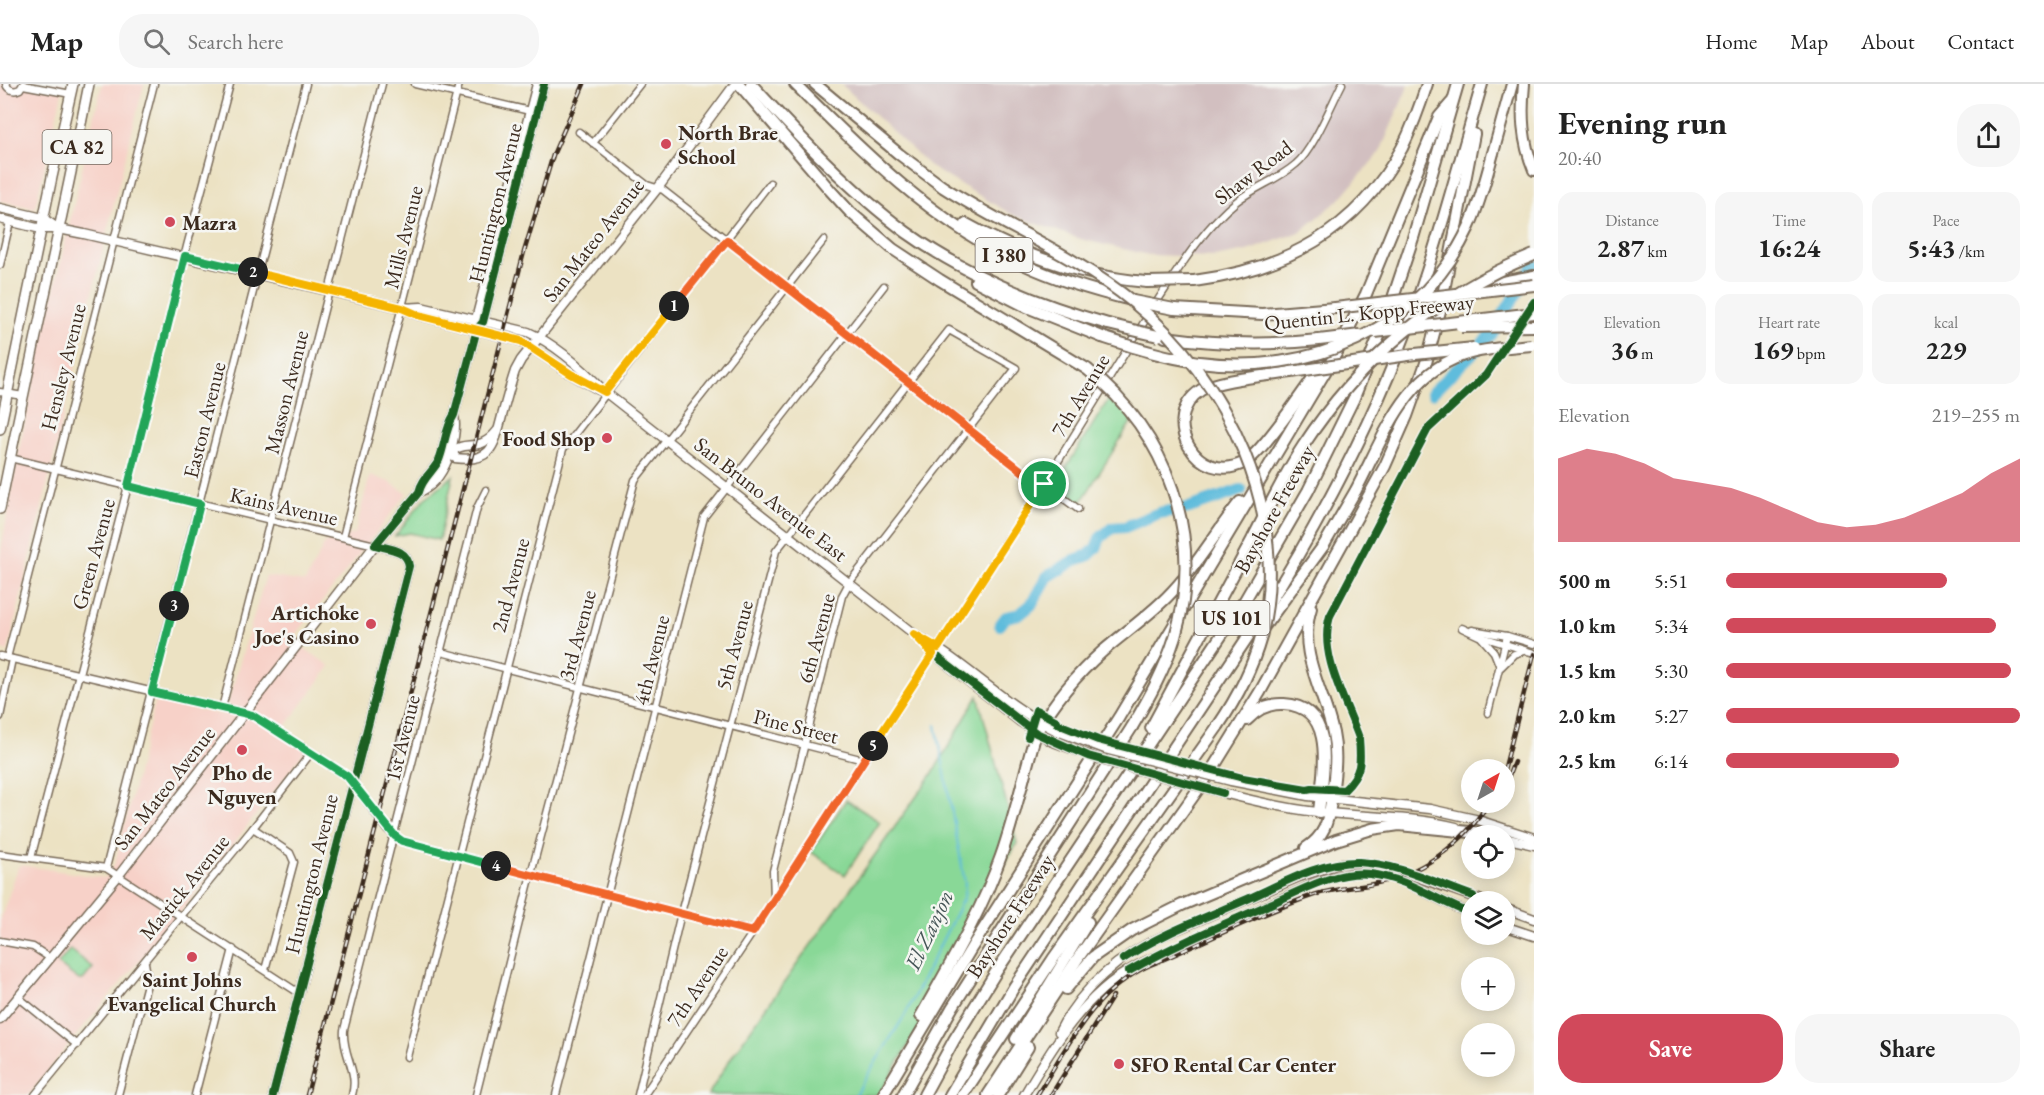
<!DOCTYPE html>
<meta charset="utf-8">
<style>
:root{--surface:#fff;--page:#f6f6f6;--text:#222;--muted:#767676;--line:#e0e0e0;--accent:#d1495b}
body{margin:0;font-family:"EB Garamond",serif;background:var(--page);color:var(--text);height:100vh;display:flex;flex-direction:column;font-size:22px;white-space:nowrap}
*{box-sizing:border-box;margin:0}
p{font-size:20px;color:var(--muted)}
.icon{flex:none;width:33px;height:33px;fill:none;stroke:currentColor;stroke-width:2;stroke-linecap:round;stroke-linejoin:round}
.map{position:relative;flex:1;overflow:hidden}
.side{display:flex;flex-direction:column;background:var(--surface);width:510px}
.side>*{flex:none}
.needle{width:39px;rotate:39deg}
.buttons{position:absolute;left:1461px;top:675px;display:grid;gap:12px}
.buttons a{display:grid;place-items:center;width:54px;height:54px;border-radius:50%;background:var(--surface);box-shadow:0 3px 15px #0003;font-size:30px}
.pin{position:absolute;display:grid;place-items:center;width:51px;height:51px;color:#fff;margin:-26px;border:3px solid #fff;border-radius:50%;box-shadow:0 2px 6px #0007}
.km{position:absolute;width:30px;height:30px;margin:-15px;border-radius:50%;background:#222;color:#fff;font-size:16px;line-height:30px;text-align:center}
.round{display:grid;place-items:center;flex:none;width:63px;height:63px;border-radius:24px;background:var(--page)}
.headline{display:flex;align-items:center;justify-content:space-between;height:102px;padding:0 24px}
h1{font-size:33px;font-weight:700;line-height:45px}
.metrics{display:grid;grid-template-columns:repeat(3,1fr);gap:9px;height:102px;padding:6px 24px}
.metrics div{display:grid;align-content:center;border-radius:15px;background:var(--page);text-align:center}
.metrics b{font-size:26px;font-weight:700}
.metrics small{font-size:16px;font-weight:400}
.metrics p{font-size:16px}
.chart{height:168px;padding:12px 24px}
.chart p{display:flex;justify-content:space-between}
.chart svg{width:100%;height:108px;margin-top:6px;fill:var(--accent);opacity:.7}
.cta{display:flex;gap:12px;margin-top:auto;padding:12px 24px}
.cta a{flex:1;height:69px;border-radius:24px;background:var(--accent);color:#fff;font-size:24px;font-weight:700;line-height:69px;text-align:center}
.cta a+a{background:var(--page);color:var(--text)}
ul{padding:0 24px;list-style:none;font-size:20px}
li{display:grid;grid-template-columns:96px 72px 1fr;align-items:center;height:45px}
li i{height:15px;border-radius:8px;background:var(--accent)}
header{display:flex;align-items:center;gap:36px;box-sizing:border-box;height:84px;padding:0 30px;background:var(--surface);border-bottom:2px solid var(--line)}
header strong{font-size:28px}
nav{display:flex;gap:33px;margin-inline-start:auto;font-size:21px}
.search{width:420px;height:54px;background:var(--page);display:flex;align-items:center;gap:15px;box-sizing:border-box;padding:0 21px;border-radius:24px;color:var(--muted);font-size:22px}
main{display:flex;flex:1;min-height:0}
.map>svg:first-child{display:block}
.built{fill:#f7d1c8}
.industrial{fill:#d2bfc0}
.green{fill:#89d897;stroke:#62815a;stroke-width:1.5}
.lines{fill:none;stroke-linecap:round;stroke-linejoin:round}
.stream{stroke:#5ebcdc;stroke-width:2}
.river{stroke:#5ebcdc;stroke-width:12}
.street-casing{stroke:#796a58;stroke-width:9}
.secondary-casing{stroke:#796a58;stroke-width:11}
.primary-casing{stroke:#796a58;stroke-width:12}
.highway-casing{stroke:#796a58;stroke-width:14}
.street{stroke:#fff;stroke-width:6}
.secondary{stroke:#fff;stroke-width:8}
.primary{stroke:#fff;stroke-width:9}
.highway{stroke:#fff;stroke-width:10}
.rail-casing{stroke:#3b2a1e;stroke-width:4.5}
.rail{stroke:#f6f6f2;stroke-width:2;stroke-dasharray:7;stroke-linecap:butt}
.secondary-bridge-casing{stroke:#796a58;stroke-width:11;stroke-linecap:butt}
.highway-bridge-casing{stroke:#796a58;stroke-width:14;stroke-linecap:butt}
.secondary-bridge{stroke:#fff;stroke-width:8}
.highway-bridge{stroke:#fff;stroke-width:10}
.cycleway-casing{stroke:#f6f6f2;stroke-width:11}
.cycleway{stroke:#1b5e20;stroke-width:8}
.split-1-casing{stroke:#fff;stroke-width:12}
.split-2-casing{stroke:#fff;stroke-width:12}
.split-3-casing{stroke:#fff;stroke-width:12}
.split-4-casing{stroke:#fff;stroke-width:12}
.split-5-casing{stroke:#fff;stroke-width:12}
.split-6-casing{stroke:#fff;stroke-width:12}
.split-1{stroke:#f0652b;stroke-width:8}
.split-2{stroke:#f5b400;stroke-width:8}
.split-3{stroke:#22a559;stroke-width:8}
.split-4{stroke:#22a559;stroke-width:8}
.split-5{stroke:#f0652b;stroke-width:8}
.split-6{stroke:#f5b400;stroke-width:8}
.poi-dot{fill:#d1495b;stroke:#f6f6f2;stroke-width:2}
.labels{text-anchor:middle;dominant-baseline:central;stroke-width:5;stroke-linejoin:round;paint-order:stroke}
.shield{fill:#f6f6f2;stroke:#73675e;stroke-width:1.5}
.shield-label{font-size:20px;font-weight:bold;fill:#3b2a1e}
.poi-label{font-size:21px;font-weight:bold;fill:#3b2a1e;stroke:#f6f6f2;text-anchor:start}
.street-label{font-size:21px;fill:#3b2a1e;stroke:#f6f6f2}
.water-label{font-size:22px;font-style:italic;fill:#465657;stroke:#f6f6f2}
</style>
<header>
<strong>Map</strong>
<div class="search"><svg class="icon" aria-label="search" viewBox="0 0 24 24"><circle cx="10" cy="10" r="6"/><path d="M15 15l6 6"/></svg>Search here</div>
<nav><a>Home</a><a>Map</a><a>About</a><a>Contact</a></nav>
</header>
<main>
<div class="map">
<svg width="1534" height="1011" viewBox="0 0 1534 1011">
<rect width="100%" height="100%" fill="#f6f6f2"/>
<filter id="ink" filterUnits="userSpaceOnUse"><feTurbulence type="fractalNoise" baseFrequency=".0167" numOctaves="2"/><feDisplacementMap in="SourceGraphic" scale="12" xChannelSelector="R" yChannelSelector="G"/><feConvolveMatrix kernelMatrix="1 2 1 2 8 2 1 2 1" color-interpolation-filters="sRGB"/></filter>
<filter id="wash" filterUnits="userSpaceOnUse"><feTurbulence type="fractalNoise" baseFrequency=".008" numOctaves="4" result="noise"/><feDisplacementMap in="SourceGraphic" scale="24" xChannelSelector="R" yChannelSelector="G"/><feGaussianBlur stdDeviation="1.35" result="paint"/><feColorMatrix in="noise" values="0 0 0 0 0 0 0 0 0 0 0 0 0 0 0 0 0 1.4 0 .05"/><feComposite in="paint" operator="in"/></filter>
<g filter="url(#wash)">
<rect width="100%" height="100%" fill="#ece2c3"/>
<g class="built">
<path d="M0 0H64L35 124 0 117Z"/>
<path d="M102 0H144L109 139 8 567 0 565V472L18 370 39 270Z"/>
<path d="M370 391 389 398 407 409 292 556 330 582 284 645 309 662 183 825 68 961 29 1011H0V837L19 781 105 794 115 779 155 618 224 631 266 492 305 498 325 459 355 449Z"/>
</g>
<path class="industrial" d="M841 0H1409L1380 68 1339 116 1300 148 1247 167 1214 173 1149 171 1080 155 1013 131 932 84Z"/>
<g class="green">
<path d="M1115 305 1135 332 1080 420 1055 401Z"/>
<path d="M453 392 439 456 410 449 395 452 423 416Z"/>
<path d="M978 612 1017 759 969 845 954 884 879 1011H708L734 969 931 692Z"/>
<path d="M846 716 880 738 845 791 811 768Z"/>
<path d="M70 865 93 884 83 896H79L58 880Z"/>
</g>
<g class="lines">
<path class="stream" d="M855 1011 905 931 964 813 965 799 936 641"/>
<g class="river">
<path d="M1432 309 1491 251 1534 181"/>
<path d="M1000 541 1006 533 1020 530 1031 521 1047 493 1075 476 1089 471 1096 464 1100 454 1112 444 1125 443 1159 429 1189 424 1241 406"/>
</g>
</g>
</g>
<g filter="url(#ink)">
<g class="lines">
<defs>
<g id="street">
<path d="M6 0C8 6 14 8 20 5L23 0"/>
<path d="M415 0 534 28"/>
<path d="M23 1 71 10"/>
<path d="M579 48 647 101 663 106 1036 398 1044 400 1078 425"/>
<path d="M593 59 640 0"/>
<path d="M0 181 10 138"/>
<path d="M1154 222C1178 186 1203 144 1237 117 1255 103 1279 95 1296 80 1313 66 1331 21 1342 0"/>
<path d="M0 308 23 312"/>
<path d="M10 374 375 461"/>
<path d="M343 453 459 0"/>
<path d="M1462 544 1479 552 1534 569"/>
<path d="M1472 546 1507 552 1534 560"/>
<path d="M1480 552 1494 568 1500 583"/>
<path d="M938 564 1044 400 1149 230"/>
<path d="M441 568 864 676"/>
<path d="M0 572 252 631 347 692 388 746 402 757 753 848"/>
<path d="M7 574 154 0"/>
<path d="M1501 583 1514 570 1524 567"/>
<path d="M222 624 382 0"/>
<path d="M1488 629 1507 552"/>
<path d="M0 633 12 575"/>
<path d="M253 744 290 769 294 778 265 886"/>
<path d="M0 770 106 784 299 909"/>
<path d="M31 774 128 402 187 162 230 0"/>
<path d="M106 784 306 0"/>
<path d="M0 857 33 863 50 874"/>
<path d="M18 913 77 961"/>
<path d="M407 973 563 365 770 99"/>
<path d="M35 1011 253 744 311 669"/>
<path d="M118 1011 148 896 145 879"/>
<path d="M195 1011 233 865"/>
<path d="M352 1011C359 987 342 971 344 946L477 424 486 406"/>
<path d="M476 1011 531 790 635 396 824 156"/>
<path d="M556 1011 704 433 884 202"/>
<path d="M638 1011 681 829 776 467 949 246 1016 284 849 499 842 512 773 787 774 814"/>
<path d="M644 1011 753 848 933 570"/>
</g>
<g id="secondary">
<path d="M0 124 43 134 59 145"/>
<path d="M0 135 41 145H59L84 150 402 224 418 231 521 257 571 290 599 306"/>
<path d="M402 224 421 223 528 248C555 260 585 287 605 308L914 550C965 578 1004 621 1057 647"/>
<path d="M475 239 537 0"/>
<path d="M448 366 453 367C465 356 480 369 497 347"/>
<path d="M453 367 455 374C492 379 494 362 502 332 506 317 510 302 515 287L521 276 658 104 735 0"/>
<path d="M419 408C444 399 459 355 454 331"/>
<path d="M919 555 941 576 1019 637 1051 657"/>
<path d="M1231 697 1308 712 1430 725 1475 735 1534 754"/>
<path d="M1223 709C1254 717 1286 725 1318 728 1365 733 1411 732 1456 743"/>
<path d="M1475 747 1493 752"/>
<path d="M1504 754 1534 761"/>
<path d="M1504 824 1534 835"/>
<path d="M1504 842 1534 852"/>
<path d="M0 935 119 791 375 461 419 408C422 394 433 388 439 376 445 361 445 345 454 331L477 245 483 238 544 0"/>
<path d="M1059 948C1081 904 1120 871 1165 851L1299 793 1342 779H1365L1389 783 1487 818"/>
<path d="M273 1011 409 482C407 465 389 465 375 461"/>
<path d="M1024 1011C1046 974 1069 935 1102 906 1126 884 1156 872 1185 859 1210 847 1234 836 1259 825 1292 811 1330 787 1366 789 1405 792 1436 817 1472 830"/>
</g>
<g id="primary">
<path d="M0 345 52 93 73 0"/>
<path d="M0 425C28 283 61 142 89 0"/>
</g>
<g id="highway">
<path d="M739 0 830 106 850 128 893 165 940 196 1087 285"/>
<path d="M751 0C799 52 849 106 906 148 967 192 1037 220 1108 240"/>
<path d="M795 0C863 68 934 139 1023 180 1057 196 1094 207 1131 216"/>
<path d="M815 0 899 70 943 103"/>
<path d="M1524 0C1521 31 1522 57 1534 86"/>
<path d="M1493 69 1512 0"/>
<path d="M966 140C1024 172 1082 193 1147 198"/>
<path d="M976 197 1027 223 1102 253"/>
<path d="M1194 197C1285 185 1357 147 1402 64 1412 44 1420 22 1427 0"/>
<path d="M1475 203 1534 192"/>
<path d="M1174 225 1262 230 1335 224"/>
<path d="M1165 253C1216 260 1267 262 1319 256"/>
<path d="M1291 288C1268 292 1219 295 1201 306 1158 334 1197 404 1245 378 1264 367 1307 302 1322 281"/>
<path d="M1260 548 1324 461 1356 406"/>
<path d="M1247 636C1257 625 1269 619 1284 620 1339 623 1322 693 1319 728"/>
<path d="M1151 644 1253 454"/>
<path d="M1213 684 1260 608 1346 453 1385 382 1407 332 1426 279 1440 227 1474 50"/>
<path d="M1306 764C1324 753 1328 738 1331 718 1334 695 1338 672 1333 649 1324 606 1297 570 1311 524"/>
<path d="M1066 905 1093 873 1132 846 1182 821 1336 756 1372 745 1399 741 1480 749"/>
<path d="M921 932C950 880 981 829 1001 772 1015 732 1024 690 1036 649 1054 618 1077 590 1103 567 1124 549 1147 533 1167 513 1195 485 1215 449 1240 418"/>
<path d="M1016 955 1088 838"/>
<path d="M883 1011 972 863 1119 633 1337 268 1366 210 1439 33 1451 19"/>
<path d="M903 1011 952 924 1132 643"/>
<path d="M924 1011 954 956 996 888 1245 516 1308 407 1353 316 1386 235 1413 154 1458 0"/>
<path d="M950 1011 1014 903 1257 539C1315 447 1367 351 1406 248 1436 167 1458 83 1482 0"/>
<path d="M963 1011 1053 875 1218 642"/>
<path d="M988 1011 1078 874 1214 683"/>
<path d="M998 1011 1028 963"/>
</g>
</defs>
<use href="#street" class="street-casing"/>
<use href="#secondary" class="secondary-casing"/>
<use href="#primary" class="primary-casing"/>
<use href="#highway" class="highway-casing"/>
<use href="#street" class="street"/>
<use href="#secondary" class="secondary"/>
<use href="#primary" class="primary"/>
<use href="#highway" class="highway"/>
<defs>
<g id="rail">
<path d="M1504 687 1534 570"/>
<path d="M1504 704 1514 678"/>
<path d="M307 1011 524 168 553 71 584 0"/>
<path d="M1037 1011C1069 960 1093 907 1150 881 1205 858 1258 830 1314 811 1332 805 1350 804 1368 801 1418 792 1463 762 1489 718"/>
<path d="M1051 1011 1113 912"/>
</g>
</defs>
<use href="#rail" class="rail-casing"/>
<use href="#rail" class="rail"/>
<defs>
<g id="secondary-bridge">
<path d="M1057 647 1105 665 1231 697"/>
<path d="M1051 657 1101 676 1223 709"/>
</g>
<g id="highway-bridge">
<path d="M943 103C1005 143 1075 171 1133 218 1228 295 1292 431 1261 553 1252 585 1237 614 1218 642"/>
<path d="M1147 198 1194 197"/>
<path d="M1133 217 1174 225"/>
<path d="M1335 224 1534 201"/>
<path d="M1108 240 1158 252"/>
<path d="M1461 243 1534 242"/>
<path d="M1375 248 1534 229"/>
<path d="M1102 253C1133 263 1166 274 1199 278 1309 292 1420 248 1469 143 1480 119 1486 94 1493 69"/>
<path d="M1319 256 1360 251"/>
<path d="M1087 285C1168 350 1205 452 1175 553 1165 585 1149 614 1132 643"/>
<path d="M1291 288 1415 270 1474 264"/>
<path d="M1356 406C1384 353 1406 285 1471 269 1491 264 1511 263 1531 261"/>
<path d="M1253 454C1269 423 1284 391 1303 362 1359 276 1439 209 1534 171"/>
</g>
</defs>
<use href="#secondary-bridge" class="secondary-bridge-casing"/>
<use href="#highway-bridge" class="highway-bridge-casing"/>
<use href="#secondary-bridge" class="secondary-bridge"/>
<use href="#highway-bridge" class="highway-bridge"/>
<defs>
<g id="cycleway">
<path d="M914 550 941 576 1036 649 1088 672 1223 709"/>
<path d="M1028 653 1036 626 1057 637 1058 640 1098 656 1243 694 1307 705 1312 704 1344 706C1362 689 1361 678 1359 654 1346 617 1318 570 1330 532L1428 345 1486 291 1534 218"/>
<path d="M1123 875C1160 850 1202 835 1243 817 1278 802 1319 777 1359 778 1398 780 1436 799 1473 812"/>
<path d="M1129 887C1172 862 1220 842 1266 822 1297 809 1334 786 1370 790 1407 794 1437 817 1472 830"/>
<path d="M273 1011 409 482C407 465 389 465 375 461L419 408C422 394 433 388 439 376 445 361 445 345 454 331L477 245 483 238 544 0"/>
</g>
</defs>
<use href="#cycleway" class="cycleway-casing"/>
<use href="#cycleway" class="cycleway"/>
</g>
</g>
<g class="lines" filter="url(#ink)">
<defs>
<path id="split-1" d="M674 222 727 156 1036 398 1044 400"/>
<path id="split-2" d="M253 188 402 224 418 231 521 257 571 290 605 308 674 222"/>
<path id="split-3" d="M174 522 200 420 128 402 185 172 253 188"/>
<path id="split-4" d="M174 522 152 608 252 631 347 692 395 752 402 757 496 782"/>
<path id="split-5" d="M496 782 753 848 873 662"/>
<path id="split-6" d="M873 662 933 570 914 550 938 564 1044 400"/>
</defs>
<use href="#split-1" class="split-1-casing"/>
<use href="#split-2" class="split-2-casing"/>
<use href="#split-3" class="split-3-casing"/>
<use href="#split-4" class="split-4-casing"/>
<use href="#split-5" class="split-5-casing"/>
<use href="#split-6" class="split-6-casing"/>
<use href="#split-1" class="split-1"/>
<use href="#split-2" class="split-2"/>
<use href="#split-3" class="split-3"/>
<use href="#split-4" class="split-4"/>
<use href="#split-5" class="split-5"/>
<use href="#split-6" class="split-6"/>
</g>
<g class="poi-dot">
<circle cx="666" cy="60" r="6"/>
<circle cx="170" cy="138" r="6"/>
<circle cx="607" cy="354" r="6"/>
<circle cx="371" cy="540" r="6"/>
<circle cx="242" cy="666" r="6"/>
<circle cx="192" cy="873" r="6"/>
<circle cx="1119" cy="980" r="6"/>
</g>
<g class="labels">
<g class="shield">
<rect x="42.5" y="46" width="69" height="34" rx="4.5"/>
<rect x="975.5" y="154" width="57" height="34" rx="4.5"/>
<rect x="1194.5" y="517" width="75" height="34" rx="4.5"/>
</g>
<g class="shield-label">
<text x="77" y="63">CA 82</text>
<text x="1004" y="171">I 380</text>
<text x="1232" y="534">US 101</text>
</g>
<g class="poi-label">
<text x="678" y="48">North Brae<tspan x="678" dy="24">School</tspan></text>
<text x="182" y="138">Mazra</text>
<text x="595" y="354" text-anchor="end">Food Shop</text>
<text x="359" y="528" text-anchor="end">Artichoke<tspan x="359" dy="24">Joe's Casino</tspan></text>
<text x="242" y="688" text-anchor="middle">Pho de<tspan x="242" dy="24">Nguyen</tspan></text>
<text x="192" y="895" text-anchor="middle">Saint Johns<tspan x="192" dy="24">Evangelical Church</tspan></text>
<text x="1131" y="980">SFO Rental Car Center</text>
</g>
<g class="street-label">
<text transform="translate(1253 88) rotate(-37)">Shaw Road</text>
<text transform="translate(495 119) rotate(-76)">Huntington Avenue</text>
<text transform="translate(403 153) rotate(-76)">Mills Avenue</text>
<text transform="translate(593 156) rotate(-52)">San Mateo Avenue</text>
<text transform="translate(1369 228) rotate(-6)">Quentin L. Kopp Freeway</text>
<text transform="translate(63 283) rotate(-76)">Hensley Avenue</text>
<text transform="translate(286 308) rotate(-76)">Masson Avenue</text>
<text transform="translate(1080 311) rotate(-59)">7th Avenue</text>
<text transform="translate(204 336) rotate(-76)">Easton Avenue</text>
<text transform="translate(771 415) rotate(38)">San Bruno Avenue East</text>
<text transform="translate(284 422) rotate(13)">Kains Avenue</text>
<text transform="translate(1274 425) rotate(-61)">Bayshore Freeway</text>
<text transform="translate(93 470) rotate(-75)">Green Avenue</text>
<text transform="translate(510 501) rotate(-75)">2nd Avenue</text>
<text transform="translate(577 551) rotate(-75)">3rd Avenue</text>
<text transform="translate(816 554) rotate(-75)">6th Avenue</text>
<text transform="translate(734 561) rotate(-75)">5th Avenue</text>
<text transform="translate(651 576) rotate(-76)">4th Avenue</text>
<text transform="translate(796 642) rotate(14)">Pine Street</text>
<text transform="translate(402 654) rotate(-76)">1st Avenue</text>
<text transform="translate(164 704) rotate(-52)">San Mateo Avenue</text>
<text transform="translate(311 790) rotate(-76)">Huntington Avenue</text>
<text transform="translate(184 803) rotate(-51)">Mastick Avenue</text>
<text transform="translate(1010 832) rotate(-57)">Bayshore Freeway</text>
<text transform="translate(697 902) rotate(-56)">7th Avenue</text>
</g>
<g class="water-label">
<text transform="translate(929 846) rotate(-65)">El Zanjon</text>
</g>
</g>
</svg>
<div class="buttons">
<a><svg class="needle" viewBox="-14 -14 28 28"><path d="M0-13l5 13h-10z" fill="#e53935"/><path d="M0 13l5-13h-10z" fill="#767676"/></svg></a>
<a><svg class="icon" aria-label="locate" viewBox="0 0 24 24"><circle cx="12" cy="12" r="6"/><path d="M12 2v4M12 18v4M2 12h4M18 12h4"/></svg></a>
<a><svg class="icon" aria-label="layers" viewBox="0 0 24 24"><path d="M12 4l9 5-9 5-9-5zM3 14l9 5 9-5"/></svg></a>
<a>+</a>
<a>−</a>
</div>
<div class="pin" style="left:1044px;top:400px;background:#1e9e55"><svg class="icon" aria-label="arrive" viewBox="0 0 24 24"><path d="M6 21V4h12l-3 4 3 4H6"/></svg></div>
<b class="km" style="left:674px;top:222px">1</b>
<b class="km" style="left:253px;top:188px">2</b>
<b class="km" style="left:174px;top:522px">3</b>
<b class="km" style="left:496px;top:782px">4</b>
<b class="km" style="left:873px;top:662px">5</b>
</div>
<section class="side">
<div class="headline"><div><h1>Evening run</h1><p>20:40</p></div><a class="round"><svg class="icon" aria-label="share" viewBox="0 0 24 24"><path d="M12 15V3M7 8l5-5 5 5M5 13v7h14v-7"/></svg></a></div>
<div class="metrics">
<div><p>Distance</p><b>2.87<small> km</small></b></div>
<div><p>Time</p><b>16:24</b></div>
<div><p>Pace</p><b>5:43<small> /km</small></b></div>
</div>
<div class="metrics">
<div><p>Elevation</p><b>36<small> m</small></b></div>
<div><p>Heart rate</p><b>169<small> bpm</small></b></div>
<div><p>kcal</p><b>229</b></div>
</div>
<div class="chart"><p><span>Elevation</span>219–255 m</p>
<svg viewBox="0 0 160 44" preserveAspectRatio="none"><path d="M0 44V10L10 6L20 8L30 12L40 18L50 20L60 22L70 26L80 31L90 36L100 38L110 37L120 34L130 29L140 24L150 16L160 10V44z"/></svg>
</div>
<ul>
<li><b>500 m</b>5:51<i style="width:75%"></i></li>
<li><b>1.0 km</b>5:34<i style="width:92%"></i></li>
<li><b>1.5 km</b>5:30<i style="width:97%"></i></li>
<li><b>2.0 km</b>5:27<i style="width:100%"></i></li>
<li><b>2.5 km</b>6:14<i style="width:59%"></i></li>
</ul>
<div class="cta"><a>Save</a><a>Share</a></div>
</section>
</main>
